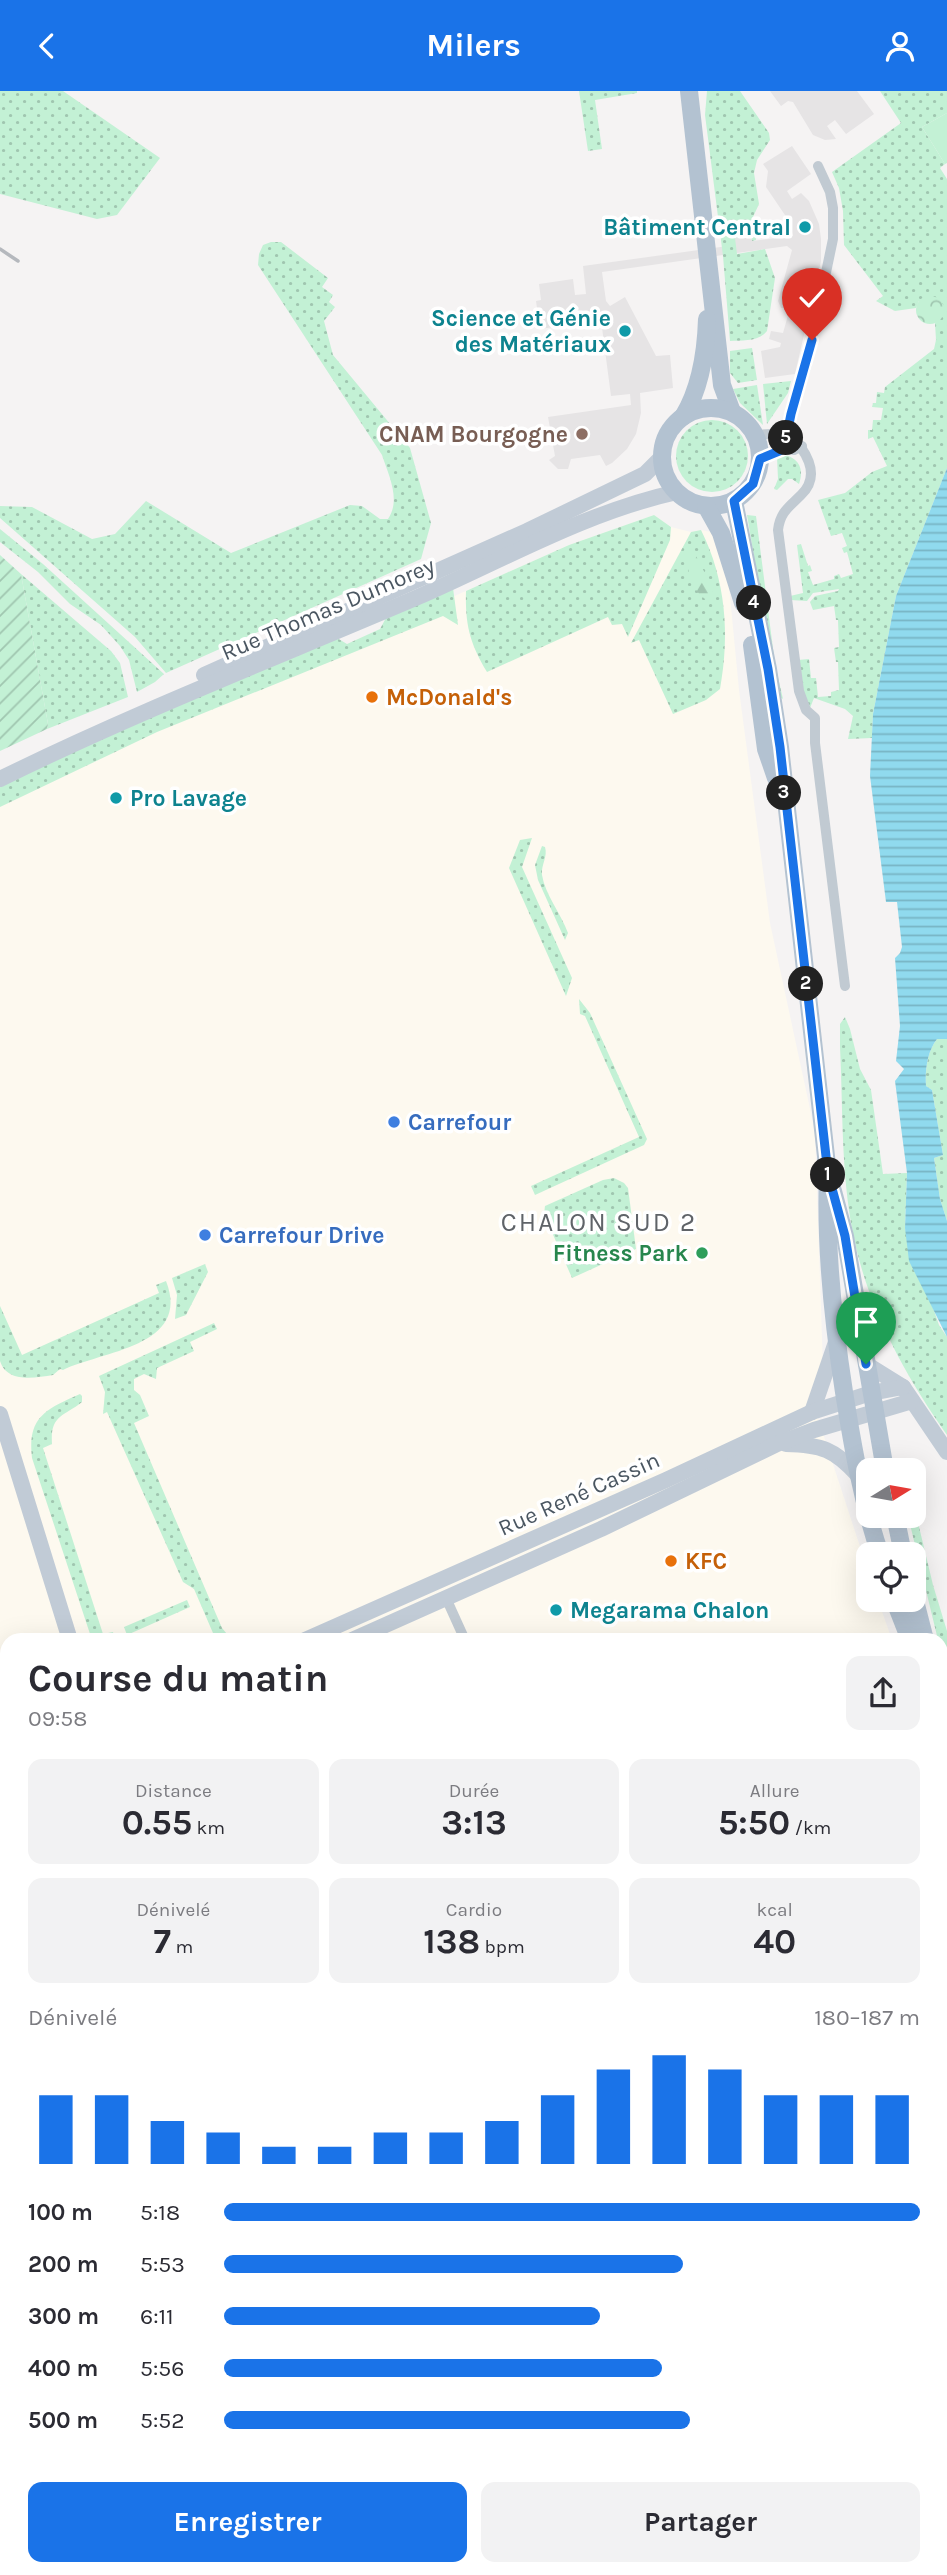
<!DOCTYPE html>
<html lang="fr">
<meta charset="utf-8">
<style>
:root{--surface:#fff;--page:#f2f2f3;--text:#2b2b33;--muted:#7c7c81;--accent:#1a73e8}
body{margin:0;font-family:Karla,sans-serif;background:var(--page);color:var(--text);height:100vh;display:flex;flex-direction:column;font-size:26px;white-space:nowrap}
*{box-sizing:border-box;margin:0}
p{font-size:23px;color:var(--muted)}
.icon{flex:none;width:38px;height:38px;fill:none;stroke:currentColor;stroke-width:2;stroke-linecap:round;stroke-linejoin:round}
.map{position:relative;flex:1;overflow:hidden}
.sheet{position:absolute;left:0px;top:1542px;width:948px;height:943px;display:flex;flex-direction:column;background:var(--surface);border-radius:21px 21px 0 0;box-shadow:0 7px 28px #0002}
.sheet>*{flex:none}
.needle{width:46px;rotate:79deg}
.tools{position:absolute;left:856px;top:1367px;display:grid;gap:14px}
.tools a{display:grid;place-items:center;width:70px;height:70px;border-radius:14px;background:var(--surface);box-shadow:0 7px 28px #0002;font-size:35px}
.pin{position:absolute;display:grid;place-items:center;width:60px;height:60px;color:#fff;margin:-72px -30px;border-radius:50% 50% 50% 0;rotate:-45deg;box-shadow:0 0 7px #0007}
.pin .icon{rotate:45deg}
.km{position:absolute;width:35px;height:35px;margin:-18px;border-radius:50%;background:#222;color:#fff;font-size:19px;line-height:35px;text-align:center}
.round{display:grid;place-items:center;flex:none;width:74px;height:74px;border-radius:14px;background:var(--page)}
.headline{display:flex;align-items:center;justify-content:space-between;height:119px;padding:0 28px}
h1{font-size:38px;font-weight:700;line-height:52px}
.figures{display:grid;grid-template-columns:repeat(3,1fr);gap:10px;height:119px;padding:7px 28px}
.figures div{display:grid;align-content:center;border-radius:14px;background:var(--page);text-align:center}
.figures b{font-size:35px;font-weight:700}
.figures small{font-size:19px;font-weight:400}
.figures p{font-size:19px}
.chart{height:196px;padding:14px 28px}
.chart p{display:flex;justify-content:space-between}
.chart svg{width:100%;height:126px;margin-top:7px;stroke:var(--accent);stroke-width:6}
.cta{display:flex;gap:14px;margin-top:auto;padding:14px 28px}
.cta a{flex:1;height:80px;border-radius:14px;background:var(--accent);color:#fff;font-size:28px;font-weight:700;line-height:80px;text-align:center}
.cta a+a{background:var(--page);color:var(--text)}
ul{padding:0 28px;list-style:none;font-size:23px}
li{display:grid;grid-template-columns:112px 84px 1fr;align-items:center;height:52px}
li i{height:18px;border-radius:9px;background:var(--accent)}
header{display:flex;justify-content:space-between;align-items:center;height:91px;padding:0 28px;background:var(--accent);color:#fff;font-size:32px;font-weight:700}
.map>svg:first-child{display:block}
.commercial{fill:#fdf9ef}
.education{fill:#e6e4e5}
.grass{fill:url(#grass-dots)}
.forest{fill:url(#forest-firs)}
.park{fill:url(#park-crowns)}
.garden{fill:url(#garden-furrows)}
.pitch{fill:#c3f1d5}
.water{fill:url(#water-rules)}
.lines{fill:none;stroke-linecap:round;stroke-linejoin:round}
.street{stroke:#c1cad2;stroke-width:10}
.secondary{stroke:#c1cbd6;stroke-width:16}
.primary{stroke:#b3c2d1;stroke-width:18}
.rail{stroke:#b5b8bd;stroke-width:3.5}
.route-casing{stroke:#fff;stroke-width:14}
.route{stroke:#1a73e8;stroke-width:9}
.culture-dot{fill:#0f9aa8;stroke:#fff;stroke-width:2.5}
.education-dot{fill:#8d6e63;stroke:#fff;stroke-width:2.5}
.food-dot{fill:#e8710a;stroke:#fff;stroke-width:2.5}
.shop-dot{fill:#3f7fe0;stroke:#fff;stroke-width:2.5}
.leisure-dot{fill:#2e9e5b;stroke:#fff;stroke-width:2.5}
.labels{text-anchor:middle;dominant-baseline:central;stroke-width:7;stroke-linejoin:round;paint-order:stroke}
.culture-label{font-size:23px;font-weight:bold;fill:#0d838f;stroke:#fff;text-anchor:end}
.education-label{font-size:23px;font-weight:bold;fill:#785e54;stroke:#fff;text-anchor:end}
.street-label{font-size:23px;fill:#4a5661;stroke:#fff}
.food-label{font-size:23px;font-weight:bold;fill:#c56008;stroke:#fff;text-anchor:start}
.shop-label{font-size:23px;font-weight:bold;fill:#366cbe;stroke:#fff;text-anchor:start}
.leisure-label{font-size:23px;font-weight:bold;fill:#27864d;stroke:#fff;text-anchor:end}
.quarter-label{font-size:26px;letter-spacing:2px;fill:#5f6368;stroke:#fff}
</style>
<header><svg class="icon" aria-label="back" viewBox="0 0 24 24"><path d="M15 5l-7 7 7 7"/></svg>Milers<svg class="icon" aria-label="person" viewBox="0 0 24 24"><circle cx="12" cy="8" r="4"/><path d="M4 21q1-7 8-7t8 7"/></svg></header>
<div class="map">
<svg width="947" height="2484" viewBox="0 0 947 2484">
<defs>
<pattern id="grass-dots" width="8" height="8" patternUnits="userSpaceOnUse" patternTransform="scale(1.75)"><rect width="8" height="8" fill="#c3f1d5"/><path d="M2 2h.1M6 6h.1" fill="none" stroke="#a0c6b0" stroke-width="1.8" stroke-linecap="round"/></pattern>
<pattern id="forest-firs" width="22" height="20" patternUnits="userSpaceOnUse" patternTransform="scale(1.75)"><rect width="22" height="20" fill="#c3f1d5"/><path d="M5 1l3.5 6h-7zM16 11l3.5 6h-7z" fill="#a0c6b0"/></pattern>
<pattern id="park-crowns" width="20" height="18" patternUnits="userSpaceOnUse" patternTransform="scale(1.75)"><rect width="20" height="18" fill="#c3f1d5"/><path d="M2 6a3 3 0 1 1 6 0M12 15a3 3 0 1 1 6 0" fill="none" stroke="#a0c6b0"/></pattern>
<pattern id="garden-furrows" width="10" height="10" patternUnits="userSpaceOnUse" patternTransform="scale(1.75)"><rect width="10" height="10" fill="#c3f1d5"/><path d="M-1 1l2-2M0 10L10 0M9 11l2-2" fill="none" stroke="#a0c6b0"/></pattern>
<pattern id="water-rules" width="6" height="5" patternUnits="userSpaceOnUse" patternTransform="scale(1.75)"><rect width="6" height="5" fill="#90daee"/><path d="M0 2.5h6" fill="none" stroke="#78b4c4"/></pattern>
</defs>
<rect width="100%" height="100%" fill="#f5f3f3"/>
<path class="commercial" d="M654 424 671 436 691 441 701 439 711 441 729 495 739 599 770 832 815 1041 823 1276 811 1306 868 1480V1508L878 1509 892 1549H7V2099L0 2100V708L569 454Z"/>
<g class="education">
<path d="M770 0H857L874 23 846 43 835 29 827 35 836 48 825 49 813 44 793 11 788 10 781 15Z"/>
<path d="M792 55 811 83 787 100 792 108 801 102 809 110 819 133 821 148V170L795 283 765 287 761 260 780 256 781 252 769 248 771 240 783 242 790 217H781L778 210 792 159 787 155 602 181 606 210 610 215 625 206 656 265 670 264 673 297 640 302 641 322 636 343 627 358 612 372 606 375 600 364 571 368 568 378H558L549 369 555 365 548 326 631 314 630 303 611 305 601 229 540 238 536 210 541 209 539 193 573 188 575 204 586 203 583 175 735 154V146L751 144 752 150 793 145 789 130 766 96 768 80 763 73Z"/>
</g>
<g class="grass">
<path d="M0 0H63L160 67 117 124 97 128 0 103Z"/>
<path d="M579 0H637V2L595 9 602 58 588 60Z"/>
<path d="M707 0H740L769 42 770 49 757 69 754 82 759 113 753 126 756 149 752 150 751 144 735 147 737 163 765 158 775 187 767 240C759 251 742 249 730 250L723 165 705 24Z"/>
<path d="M880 0H947V22L922 36 945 73 940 77 947 88V377L896 505 873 623 872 647 848 648 853 625 845 618 814 607 810 617 805 613 798 569 809 568 811 587H816L818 606 831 605V601L839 599 838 571H836L834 557 839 556 838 529H836L834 515 813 519 810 511 815 505 838 500 839 498 813 502 807 510 790 509V505L803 502 797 454 801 453 808 475 810 474 812 480 808 481 813 494 834 488V485L839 483 841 487 853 483 847 461 844 462 842 457 847 455 842 442 831 445 818 409 845 402 872 381 887 375 873 346 868 348V339H872L873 329H881L883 317 872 316 873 312H876L877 301 884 302 885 296 934 258 936 249 935 232 941 226 919 210 916 217 895 220 876 210 883 205 844 154 843 120 839 97 832 81 901 32Z"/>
<path d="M271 151H281L328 187 322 196 333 204 329 211 335 216 324 230 333 264 410 357 431 432 421 468 166 582 135 546 0 427V415L32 416 92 448 115 443 146 410 231 462 350 414 362 415 380 428H388C401 409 389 385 382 364L258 174 259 163 263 154Z"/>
<path d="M752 257 757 289 738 292 730 282V260Z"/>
<path d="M791 290 788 302 767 333 763 293Z"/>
<path d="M757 294 763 334 740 312 733 298Z"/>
<circle cx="712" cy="365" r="36"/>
<path d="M785 364C800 368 804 379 799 393L792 388H788L777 399 774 398 778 388 777 366Z"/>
<path d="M654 424 671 436 670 449 628 546 622 533 612 534 608 526 487 581C470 552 465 534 466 500L569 454Z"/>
<path d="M747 424 756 425 775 573 783 608 777 604Z"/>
<path d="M0 438 43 473 164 583 155 591 137 601 129 569 120 555 101 534 70 513 38 481 0 451Z"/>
<path d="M701 439C726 489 730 544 720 598L706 609 673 623 639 549 631 552 691 441Z"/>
<path d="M21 483 111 560 120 572 128 606 47 638 48 633Z"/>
<path d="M453 497 458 534 443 525 157 641 0 716V696C109 638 224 594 337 547L347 553 380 538 387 525Z"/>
<path d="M532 747 522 776 572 887 566 905 509 777 520 749Z"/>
<path d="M542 755 545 756C548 766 541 773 542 784 545 803 561 823 568 842L565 849 538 789 535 774Z"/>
<path d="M579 908 590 922 647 1048 644 1054 535 1104 531 1095 639 1046 585 925 580 923Z"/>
<path d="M845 926 850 938 860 978 871 999 883 1083 907 1082 905 1137 939 1234 947 1246V1344C905 1284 867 1216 853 1142 841 1082 843 1017 840 956V933Z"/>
<path d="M943 947 947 948V1130L940 1108 934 1067 943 1064 932 999 926 995C925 979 927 961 937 948Z"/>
<path d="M614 1087 624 1092 628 1097 636 1158 572 1187 544 1123 545 1115 603 1089Z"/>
<path d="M205 1173 208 1181 186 1224 175 1228 177 1204 172 1187Z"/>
<path d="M166 1190C192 1256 101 1260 63 1279L60 1278 53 1284C34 1287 7 1292 0 1270V1215L22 1264 159 1202 156 1194Z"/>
<path d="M214 1232 217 1238 190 1251 194 1260 157 1277 156 1288 144 1283 134 1288V1299L140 1304 149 1325 134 1332 222 1537 232 1549H216L194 1498 183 1491 107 1321 103 1323 105 1301 99 1285Z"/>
<path d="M80 1303 82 1305V1311C63 1326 50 1324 52 1353L43 1357 103 1543 113 1541 115 1549H92L32 1367C27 1326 46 1318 80 1303Z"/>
<path d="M914 1415 933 1494 947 1540V1580L942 1562V1549H938L908 1425 914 1424Z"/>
<path d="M187 1509 190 1516 127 1544 124 1536Z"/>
</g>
<path class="forest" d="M693 459 711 494 714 505 705 508C693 500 687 481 687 465Z"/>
<circle class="park" cx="930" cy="219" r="14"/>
<path class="garden" d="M0 464 21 483 48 633 47 638 0 660Z"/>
<path class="pitch" d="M947 22V72L945 73 922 36Z"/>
<g class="water">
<path d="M947 377V948H937C927 961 925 979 926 995L932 999 943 1064 934 1067 940 1108 947 1130V1246L909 1170 905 1137 907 1082 895 990 904 978 896 970 900 935 895 867 900 862 902 856 897 811H886L870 685 873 623 896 505Z"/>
<path d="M331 2478H588V2484H333Z"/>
</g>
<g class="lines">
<g class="street">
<path d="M818 75 830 101 833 117V148L806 277 791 323 788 342C804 357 823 383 801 404 789 416 780 421 778 439L799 600 806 619 815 627V652L845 895"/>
<path d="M755 344 788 342 784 357"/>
<path d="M760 368 784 357 794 359 802 355"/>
<path d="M446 1507 465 1549"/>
<path d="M0 1670 7 1669"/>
</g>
<g class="secondary">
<path d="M204 584 527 440 645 383 662 366"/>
<path d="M0 688C136 621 278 566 418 506 503 469 586 421 677 401"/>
<path d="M866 1273 903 1296 947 1361"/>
<path d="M812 1321 836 1251"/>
<path d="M0 1323 70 1549"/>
<path d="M786 1353C822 1354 834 1358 858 1384"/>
<path d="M305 1549 666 1389 812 1321 871 1302 903 1296"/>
<path d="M352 1549 601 1438 777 1353 814 1339 912 1310"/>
<path d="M262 2478 264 2484"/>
</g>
<g class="primary">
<path d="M689 0 722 294 732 321"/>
<circle cx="711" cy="366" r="49"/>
<path d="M683 326C700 298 706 260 707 228"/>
<path d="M734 410 768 578 780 656 828 1083C825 1156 833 1230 844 1301 853 1357 862 1410 880 1463"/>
<path d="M706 415 721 442 743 512"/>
<path d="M752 554 766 658 776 687"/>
<path d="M833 1100 845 1145 885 1379"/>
<path d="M895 1424 903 1463"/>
<path d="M914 1506 925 1549"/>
<path d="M894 1508 910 1549"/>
<path d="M942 1610 947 1631"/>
</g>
<path class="rail" d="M0 158 18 170"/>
</g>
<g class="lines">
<defs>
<path id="route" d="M812 249 791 323 784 358 760 368 753 393 734 410 768 578 780 656 828 1083 845 1145 866 1273"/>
</defs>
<use href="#route" class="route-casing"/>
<use href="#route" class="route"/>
</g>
<g class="culture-dot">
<circle cx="805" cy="136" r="7"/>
<circle cx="625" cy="240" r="7"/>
<circle cx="116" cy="707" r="7"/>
<circle cx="556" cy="1519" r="7"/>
</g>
<circle class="education-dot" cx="582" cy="343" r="7"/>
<g class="food-dot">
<circle cx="372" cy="606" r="7"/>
<circle cx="671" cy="1470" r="7"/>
</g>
<g class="shop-dot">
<circle cx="394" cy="1031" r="7"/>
<circle cx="205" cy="1144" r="7"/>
</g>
<circle class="leisure-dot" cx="702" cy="1162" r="7"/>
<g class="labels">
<g class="culture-label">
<text x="791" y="136">Bâtiment Central</text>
<text x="611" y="227">Science et Génie<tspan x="611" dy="26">des Matériaux</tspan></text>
<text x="130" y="707" text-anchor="start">Pro Lavage</text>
<text x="570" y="1519" text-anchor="start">Megarama Chalon</text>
</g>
<g class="education-label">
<text x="568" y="343">CNAM Bourgogne</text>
</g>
<g class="street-label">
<text transform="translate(328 518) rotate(-23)">Rue Thomas Dumorey</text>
<text transform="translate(579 1403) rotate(-24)">Rue René Cassin</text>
</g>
<g class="food-label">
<text x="386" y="606">McDonald's</text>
<text x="685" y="1470">KFC</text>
</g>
<g class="shop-label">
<text x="408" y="1031">Carrefour</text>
<text x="219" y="1144">Carrefour Drive</text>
</g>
<g class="leisure-label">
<text x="688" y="1162">Fitness Park</text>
</g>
<g class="quarter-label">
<text x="599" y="1131">CHALON SUD 2</text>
</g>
</g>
</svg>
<div class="tools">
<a><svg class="needle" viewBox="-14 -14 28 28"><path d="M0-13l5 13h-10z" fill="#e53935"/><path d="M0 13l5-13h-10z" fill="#7c7c81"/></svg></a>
<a><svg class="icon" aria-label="locate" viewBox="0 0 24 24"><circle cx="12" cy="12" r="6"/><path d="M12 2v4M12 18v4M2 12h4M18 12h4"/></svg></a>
</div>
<div class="pin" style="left:866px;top:1273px;background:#1e9e55"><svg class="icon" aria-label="arrive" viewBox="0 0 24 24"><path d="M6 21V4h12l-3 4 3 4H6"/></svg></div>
<div class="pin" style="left:812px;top:249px;background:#d93025"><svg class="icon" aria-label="check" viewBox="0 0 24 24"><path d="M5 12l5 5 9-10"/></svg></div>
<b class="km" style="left:828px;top:1084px">1</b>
<b class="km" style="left:806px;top:893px">2</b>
<b class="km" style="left:784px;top:702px">3</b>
<b class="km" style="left:754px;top:512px">4</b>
<b class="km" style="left:786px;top:347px">5</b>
<section class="sheet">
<div class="headline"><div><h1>Course du matin</h1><p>09:58</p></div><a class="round"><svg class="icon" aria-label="share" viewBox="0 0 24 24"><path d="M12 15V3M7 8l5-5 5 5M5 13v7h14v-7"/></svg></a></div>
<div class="figures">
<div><p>Distance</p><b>0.55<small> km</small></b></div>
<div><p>Durée</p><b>3:13</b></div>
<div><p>Allure</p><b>5:50<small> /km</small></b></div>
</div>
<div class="figures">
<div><p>Dénivelé</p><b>7<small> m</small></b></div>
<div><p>Cardio</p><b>138<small> bpm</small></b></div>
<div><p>kcal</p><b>40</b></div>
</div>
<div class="chart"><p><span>Dénivelé</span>180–187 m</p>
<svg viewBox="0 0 160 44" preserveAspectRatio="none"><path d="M5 44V20M15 44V20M25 44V29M35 44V33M45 44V38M55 44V38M65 44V33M75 44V33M85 44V29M95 44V20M105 44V11M115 44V6M125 44V11M135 44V20M145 44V20M155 44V20"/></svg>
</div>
<ul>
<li><b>100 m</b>5:18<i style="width:100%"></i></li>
<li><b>200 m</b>5:53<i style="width:66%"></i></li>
<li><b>300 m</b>6:11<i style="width:54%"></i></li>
<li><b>400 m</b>5:56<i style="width:63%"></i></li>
<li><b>500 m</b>5:52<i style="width:67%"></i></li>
</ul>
<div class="cta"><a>Enregistrer</a><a>Partager</a></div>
</section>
</div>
